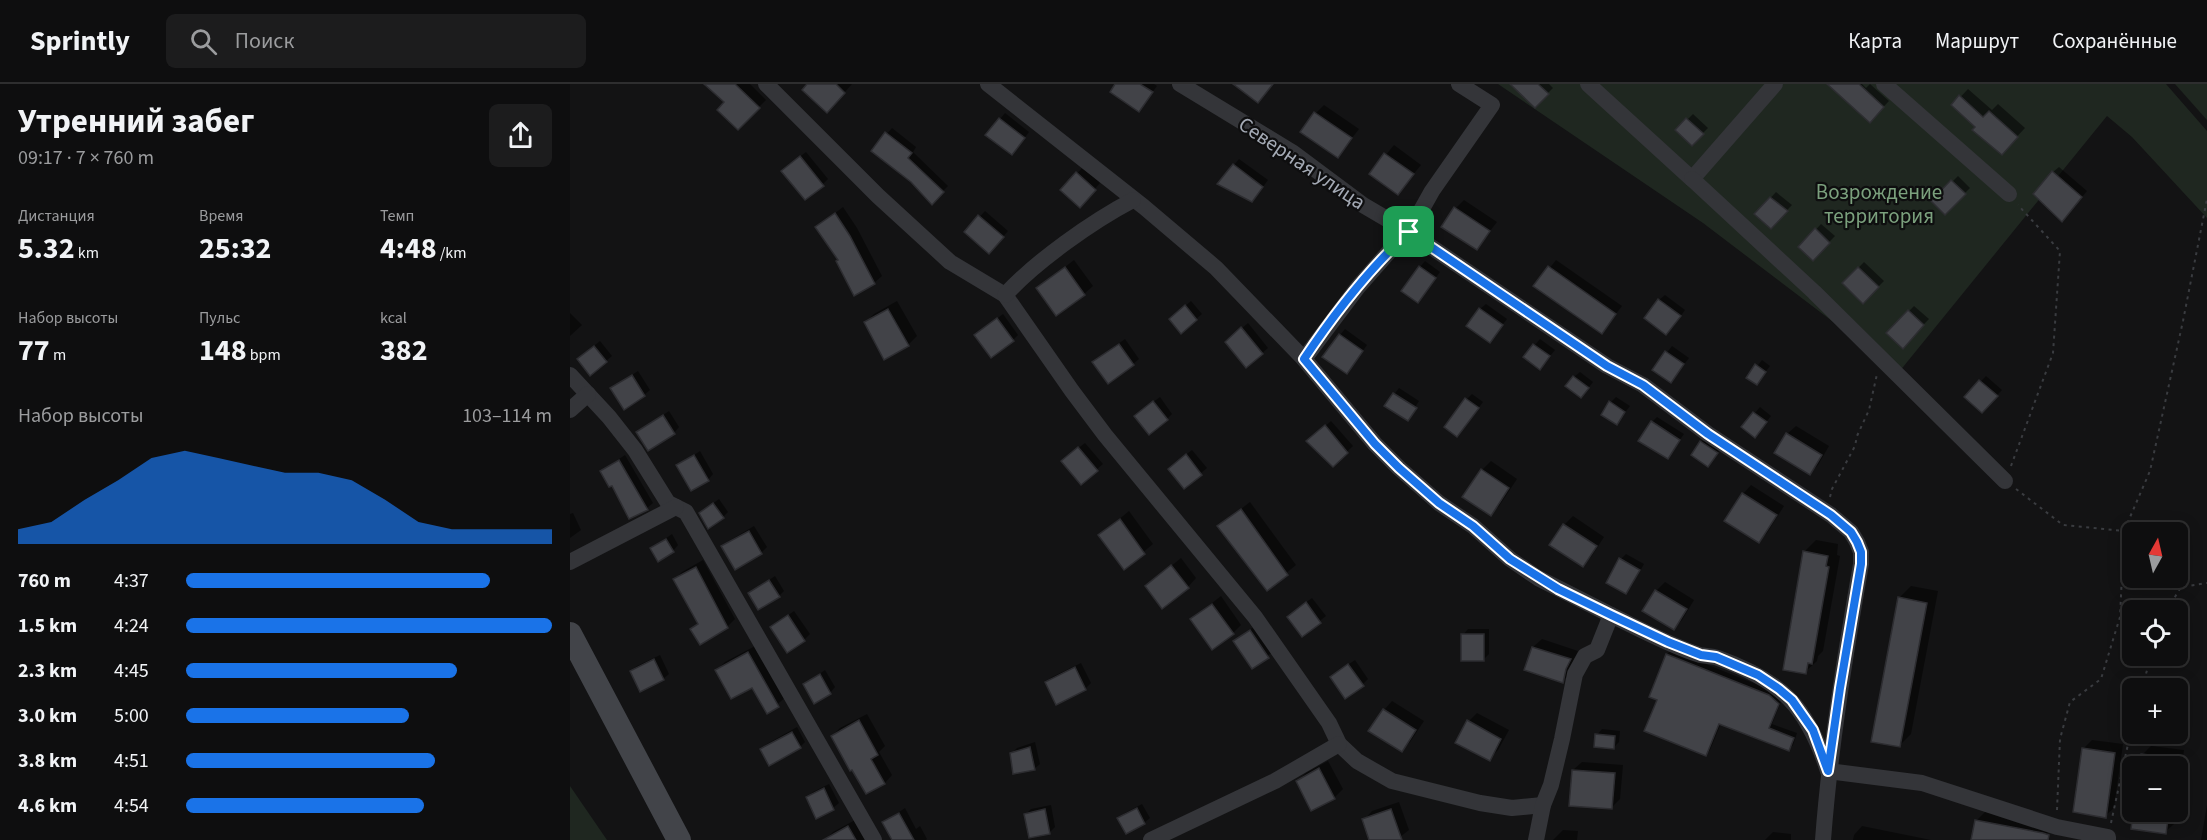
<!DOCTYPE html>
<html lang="ru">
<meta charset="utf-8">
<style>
:root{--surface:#0e0e0f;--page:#1c1c1d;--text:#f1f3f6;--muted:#9b9c9e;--line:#2e2e2f;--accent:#1a73e8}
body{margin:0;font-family:"Source Sans 3",sans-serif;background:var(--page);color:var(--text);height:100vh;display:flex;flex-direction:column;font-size:22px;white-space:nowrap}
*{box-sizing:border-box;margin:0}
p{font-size:20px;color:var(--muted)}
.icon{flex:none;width:33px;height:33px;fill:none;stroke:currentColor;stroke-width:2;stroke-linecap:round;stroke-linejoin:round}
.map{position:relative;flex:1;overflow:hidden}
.drawer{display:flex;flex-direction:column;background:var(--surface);width:570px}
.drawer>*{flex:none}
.needle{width:39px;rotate:8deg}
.fabs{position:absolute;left:1552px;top:438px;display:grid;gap:12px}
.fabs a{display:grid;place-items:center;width:66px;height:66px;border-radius:9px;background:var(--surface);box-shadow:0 3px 15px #0003,0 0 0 2px var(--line);font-size:30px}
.pin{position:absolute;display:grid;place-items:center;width:51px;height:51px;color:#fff;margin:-26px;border-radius:12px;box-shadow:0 3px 9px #0006}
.round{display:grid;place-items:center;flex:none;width:63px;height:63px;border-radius:9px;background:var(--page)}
.summary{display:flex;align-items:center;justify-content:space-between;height:102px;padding:0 18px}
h1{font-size:33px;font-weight:700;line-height:45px}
.figures{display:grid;grid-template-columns:repeat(3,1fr);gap:9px;height:102px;padding:6px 18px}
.figures div{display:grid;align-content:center}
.figures b{font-size:30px;font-weight:700}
.figures small{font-size:16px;font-weight:400}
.figures p{font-size:16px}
.chart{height:168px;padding:12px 18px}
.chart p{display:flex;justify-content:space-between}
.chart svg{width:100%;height:108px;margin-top:6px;fill:var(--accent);opacity:.7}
ul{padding:0 18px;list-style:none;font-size:20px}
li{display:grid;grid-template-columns:96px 72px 1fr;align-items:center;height:45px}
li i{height:15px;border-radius:8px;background:var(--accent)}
header{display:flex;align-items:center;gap:36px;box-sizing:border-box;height:84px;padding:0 30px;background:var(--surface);border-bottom:2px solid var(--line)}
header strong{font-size:28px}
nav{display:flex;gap:33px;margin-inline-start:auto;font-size:21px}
.search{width:420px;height:54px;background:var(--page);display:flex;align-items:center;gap:15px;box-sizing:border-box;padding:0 21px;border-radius:9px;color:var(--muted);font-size:22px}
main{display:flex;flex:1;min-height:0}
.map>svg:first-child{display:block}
.green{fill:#1f2720}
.shadow{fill:#0007}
.building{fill:#424348;stroke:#2d2d31;stroke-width:1.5}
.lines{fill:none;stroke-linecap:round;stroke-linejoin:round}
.path{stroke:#3a3c40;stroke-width:2;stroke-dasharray:3 4.5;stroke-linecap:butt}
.street{stroke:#343539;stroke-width:16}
.secondary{stroke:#424449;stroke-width:24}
.route-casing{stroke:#fff;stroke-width:12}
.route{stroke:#1a73e8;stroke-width:8}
.labels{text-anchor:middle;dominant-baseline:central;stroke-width:4.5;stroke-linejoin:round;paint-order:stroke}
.street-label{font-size:21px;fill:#a4aab5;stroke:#0e0e0f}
.park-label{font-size:21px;fill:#7ba07d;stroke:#0e0e0f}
</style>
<header>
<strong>Sprintly</strong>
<div class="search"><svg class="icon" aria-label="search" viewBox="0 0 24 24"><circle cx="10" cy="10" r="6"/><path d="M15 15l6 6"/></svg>Поиск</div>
<nav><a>Карта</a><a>Маршрут</a><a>Сохранённые</a></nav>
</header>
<main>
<section class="drawer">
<div class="summary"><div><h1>Утренний забег</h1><p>09:17 · 7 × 760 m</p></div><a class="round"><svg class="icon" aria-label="share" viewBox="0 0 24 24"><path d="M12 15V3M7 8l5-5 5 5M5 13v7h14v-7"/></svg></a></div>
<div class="figures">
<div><p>Дистанция</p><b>5.32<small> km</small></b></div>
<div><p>Время</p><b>25:32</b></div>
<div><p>Темп</p><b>4:48<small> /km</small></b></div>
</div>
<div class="figures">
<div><p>Набор высоты</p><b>77<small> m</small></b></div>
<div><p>Пульс</p><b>148<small> bpm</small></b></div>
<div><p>kcal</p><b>382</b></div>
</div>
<div class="chart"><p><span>Набор высоты</span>103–114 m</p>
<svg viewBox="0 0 160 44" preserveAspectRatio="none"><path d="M0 44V38L10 35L20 26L30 18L40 9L50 6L60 9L70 12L80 15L90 15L100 18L110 26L120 35L130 38L140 38L150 38L160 38V44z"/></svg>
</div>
<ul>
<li><b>760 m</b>4:37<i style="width:83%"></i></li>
<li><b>1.5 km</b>4:24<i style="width:100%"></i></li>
<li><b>2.3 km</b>4:45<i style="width:74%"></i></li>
<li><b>3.0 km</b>5:00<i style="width:61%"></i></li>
<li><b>3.8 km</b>4:51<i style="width:68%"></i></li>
<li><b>4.6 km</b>4:54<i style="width:65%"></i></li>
</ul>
</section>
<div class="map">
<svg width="1637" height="756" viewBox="0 0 1637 756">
<rect width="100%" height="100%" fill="#131314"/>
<g class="green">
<path d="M928 0H1596L1637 47V134L1562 53 1537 32 1329 288 1133 139Z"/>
<path d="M1605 0H1637V36Z"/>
<path d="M0 702 37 756H0Z"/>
</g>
<g class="shadow">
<path d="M136 0H180L196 16 168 44 156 18Z"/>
<path d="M239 0H282L266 18Z"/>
<path d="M547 0H584L587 2 569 26Z"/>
<path d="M942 0H979L983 4 965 22Z"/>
<path d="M1259 0H1292L1296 4 1300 0 1319 17 1300 37Z"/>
<path d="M1398 5 1422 26 1428 20 1455 44 1439 61 1407 43 1383 21Z"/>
<path d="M754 21 789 45 768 72 746 29Z"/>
<path d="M435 29 459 48 447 64 417 51Z"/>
<path d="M1123 30 1138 44 1122 60 1107 46Z"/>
<path d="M322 44 346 63 343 68 378 102 362 118 342 97 303 66Z"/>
<path d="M824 61 851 81 828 109 801 89Z"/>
<path d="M236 68 258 95 253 100 219 81Z"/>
<path d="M669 75 698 96 687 111 664 81Z"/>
<path d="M513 83 530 99 515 116 492 106Z"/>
<path d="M1489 83 1517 107 1497 131 1483 88Z"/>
<path d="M1388 92 1400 104 1375 129 1363 117Z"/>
<path d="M1206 108 1222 121 1201 143 1186 130Z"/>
<path d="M894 116 927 138 907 164 886 124Z"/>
<path d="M273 123 287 144 312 192 304 199 269 176 247 143Z"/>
<path d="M415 127 438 147 425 162 396 148Z"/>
<path d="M1251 140 1265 152 1243 175 1230 163Z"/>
<path d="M504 176 523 202 514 210 468 204Z"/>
<path d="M986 176 1052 222 1032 248 966 202Z"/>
<path d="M855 177 870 188 848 217 850 183Z"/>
<path d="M1294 178 1314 197 1293 218 1274 199Z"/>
<path d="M1095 211 1115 226 1102 244 1089 216Z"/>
<path d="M327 217 347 252 338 261 295 239 304 230Z"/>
<path d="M621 217 632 230 626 235 606 230Z"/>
<path d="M916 220 937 235 920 257 910 225Z"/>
<path d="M1344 222 1359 235 1333 262 1318 249Z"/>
<path d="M0 229 12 241 0 252Z"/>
<path d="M433 230 448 251 443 256 406 251Z"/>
<path d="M678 239 698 264 677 282 662 253Z"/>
<path d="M775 245 797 261 782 282 770 251Z"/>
<path d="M555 255 569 275 563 280 530 273Z"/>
<path d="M970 255 985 266 970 284 955 273Z"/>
<path d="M30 257 42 272 36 277 14 270Z"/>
<path d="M1102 262 1119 274 1101 297 1084 286Z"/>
<path d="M1192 276 1200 282 1187 299 1178 294Z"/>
<path d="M68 287 80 306 74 311 42 304Z"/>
<path d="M1010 288 1023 298 1016 307 1004 293Z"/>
<path d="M1416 292 1432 306 1412 327 1396 313Z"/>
<path d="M829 304 849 317 840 331 816 321Z"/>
<path d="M902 310 913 318 892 346 897 315Z"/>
<path d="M590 313 602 330 597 335 571 327Z"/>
<path d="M1046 313 1060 322 1047 339 1041 318Z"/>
<path d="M1190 323 1201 332 1185 352 1173 343Z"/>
<path d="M99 327 109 343 104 349 68 348Z"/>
<path d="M1087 333 1114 350 1097 374 1082 338Z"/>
<path d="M761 337 783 362 763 381 744 352Z"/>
<path d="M1226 342 1259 362 1248 381 1240 389 1217 350Z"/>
<path d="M1137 353 1152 363 1143 376 1131 358Z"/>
<path d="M515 359 533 380 511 399 498 372Z"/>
<path d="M622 366 637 384 614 403 605 379Z"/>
<path d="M130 367 143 390 138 396 108 382Z"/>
<path d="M55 371 83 419 77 424 60 433 42 400 31 387Z"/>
<path d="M921 377 947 395 929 422 920 430 912 386Z"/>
<path d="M1181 401 1214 422 1197 449 1189 457 1173 410Z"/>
<path d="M149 415 158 428 153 433 130 429Z"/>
<path d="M680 418 726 481 697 505 649 442Z"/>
<path d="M559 427 583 460 554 484 530 451Z"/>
<path d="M3 429 11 446 0 454V430Z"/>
<path d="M1003 432 1034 453 1021 473 1012 481 981 460 994 441Z"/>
<path d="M184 442 197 463 191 469 153 462 159 457Z"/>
<path d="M102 450 108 461 103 467 82 464Z"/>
<path d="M1246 456 1268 460 1267 471 1270 472 1253 567 1248 572 1247 577 1235 588 1234 468Z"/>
<path d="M1056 470 1074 480 1061 503 1056 508 1051 475Z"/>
<path d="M611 474 626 494 618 503 577 502Z"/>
<path d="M133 476 165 535 157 543 122 545 129 539 105 495 112 488Z"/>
<path d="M205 492 214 507 209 512 180 509Z"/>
<path d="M1095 498 1124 516 1112 536 1104 544 1086 507Z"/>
<path d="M1341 502 1368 507 1341 650 1330 661 1329 514Z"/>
<path d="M651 512 671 541 663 549 622 535Z"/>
<path d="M742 514 756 532 732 551 724 527Z"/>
<path d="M224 527 240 550 234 556 202 543Z"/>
<path d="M686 541 704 567 683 583 665 557Z"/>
<path d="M898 545H919V570L913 576 893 551Z"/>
<path d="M972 555 1008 567 1004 575 1001 589 992 597 963 563Z"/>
<path d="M187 561 216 613 198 628 182 602 147 586 155 578Z"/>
<path d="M1101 566 1203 607 1212 615 1202 640 1227 649 1223 661 1219 665 1151 639 1140 666 1136 670 1089 615 1081 612 1097 570Z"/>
<path d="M90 571 99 590 93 595 61 587 67 582Z"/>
<path d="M785 576 798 595 793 600 767 588Z"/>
<path d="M511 579 521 599 515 605 476 598 482 593Z"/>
<path d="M255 586 265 603 260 609 234 601Z"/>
<path d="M822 617 854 637 840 658 832 666 814 626Z"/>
<path d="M907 629 939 646 928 666 919 675 899 637Z"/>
<path d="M297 630 315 662 309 668 322 691 315 699 297 708 262 652 270 644Z"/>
<path d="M227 643 235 658 230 663 192 665 197 660Z"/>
<path d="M1032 645 1050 647 1049 658 1044 663 1027 651Z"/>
<path d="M1522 656 1553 660 1544 724 1535 732 1513 665Z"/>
<path d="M465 658 470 680 464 685 441 670 447 664Z"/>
<path d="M1581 662 1614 666 1608 709V682H1571L1572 671Z"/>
<path d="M758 677 773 705 764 714 727 698 736 689Z"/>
<path d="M1012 678 1053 681 1050 715 1041 724 1003 686Z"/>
<path d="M259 700 269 719 263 724 237 714 243 708Z"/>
<path d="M829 718 839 746 826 756H801L794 736 802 727Z"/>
<path d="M572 720 580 734 574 739 549 735 555 729Z"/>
<path d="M481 721 485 743 480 748 460 753 456 730 461 725Z"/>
<path d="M1637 721V756H1631Z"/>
<path d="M335 724 346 745 350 742 357 755 356 756H323L314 738Z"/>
<path d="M1418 725 1480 737 1476 756H1403L1406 737Z"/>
<path d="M1565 728H1605L1604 740 1595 748 1562 744Z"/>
<path d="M287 735 299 756H255L263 748Z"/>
<path d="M1292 742 1361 756H1283L1284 751Z"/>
<path d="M993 746 1008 747 1007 756H983Z"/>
<path d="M1203 748 1221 750V756H1195Z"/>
</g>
<g class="building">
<path d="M134 0H165L190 24 168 46 147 26 154 18Z"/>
<path d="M237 0H266L275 9 257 29 232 6Z"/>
<path d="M545 0H570L583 8 569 28 540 8Z"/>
<path d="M663 0H703L688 19Z"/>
<path d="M940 0H968L979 10 965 24Z"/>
<path d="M1257 0H1289L1314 23 1300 39Z"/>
<path d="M1389 11 1413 33 1419 27 1448 53 1432 71 1402 46 1405 43 1381 21Z"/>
<path d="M744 28 782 54 768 74 730 48Z"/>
<path d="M429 34 455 54 442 71 415 51Z"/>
<path d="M1116 34 1134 50 1122 62 1105 46Z"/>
<path d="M315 48 342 69 338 74 374 108 362 121 341 98 301 67Z"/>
<path d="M814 69 844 90 828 111 799 90Z"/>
<path d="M230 72 254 102 235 116 211 87Z"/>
<path d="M663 80 693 103 682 118 647 100Z"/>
<path d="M1482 87 1512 113 1492 138 1463 110Z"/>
<path d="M506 88 526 106 510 124 490 106Z"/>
<path d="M1381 96 1396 110 1375 131 1361 117Z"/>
<path d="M1200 113 1218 127 1201 145 1184 130Z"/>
<path d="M884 123 920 147 907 166 871 143Z"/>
<path d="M265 129 280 152 305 200 284 212 266 177 268 176 245 143Z"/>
<path d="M408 131 434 153 419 170 394 148Z"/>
<path d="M1245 144 1260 159 1243 177 1228 163Z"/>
<path d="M849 182 866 194 848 219 831 207Z"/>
<path d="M978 182 1046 230 1032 250 963 202Z"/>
<path d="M495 183 515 211 486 232 466 204Z"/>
<path d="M1288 183 1309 203 1293 220 1272 199Z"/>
<path d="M1088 215 1111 232 1096 251 1074 234Z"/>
<path d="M615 221 627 236 611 250 599 235Z"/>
<path d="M909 224 933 241 920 259 896 242Z"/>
<path d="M318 225 339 262 314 276 294 238Z"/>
<path d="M1338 226 1354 241 1333 265 1316 249Z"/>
<path d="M427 234 444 257 421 274 404 251Z"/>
<path d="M671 243 693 270 676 284 655 258Z"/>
<path d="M769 250 793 267 777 290 752 273Z"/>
<path d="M549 260 564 281 538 300 522 278Z"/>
<path d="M963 260 980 272 970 286 953 273Z"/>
<path d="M24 262 37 278 20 292 7 275Z"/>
<path d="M1095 267 1114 280 1101 299 1082 286Z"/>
<path d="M1185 280 1196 288 1187 301 1176 294Z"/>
<path d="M62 291 75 312 54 326 40 304Z"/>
<path d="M1003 292 1019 304 1011 314 995 302Z"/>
<path d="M1409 296 1428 312 1412 329 1394 313Z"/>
<path d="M823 309 847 324 838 337 814 322Z"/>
<path d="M895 314 909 324 887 353 874 343Z"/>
<path d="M583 317 598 336 579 351 564 332Z"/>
<path d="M1039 317 1055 328 1047 341 1031 331Z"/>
<path d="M1183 328 1197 338 1185 354 1171 343Z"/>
<path d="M93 331 105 350 78 367 66 348Z"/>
<path d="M1081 337 1110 356 1098 375 1068 357Z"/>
<path d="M755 341 778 369 763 383 736 357Z"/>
<path d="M1216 349 1252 371 1240 391 1204 369Z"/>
<path d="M1130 357 1148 369 1138 383 1121 371Z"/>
<path d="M508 363 528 387 511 401 491 377Z"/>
<path d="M616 370 632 391 614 405 598 385Z"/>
<path d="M124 371 139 397 121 407 106 381Z"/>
<path d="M49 376 78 426 59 435 42 402 39 403 30 387Z"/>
<path d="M911 385 939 404 921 432 892 413Z"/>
<path d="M1172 409 1207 431 1189 459 1154 437Z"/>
<path d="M143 419 154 434 138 445 129 429Z"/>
<path d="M671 425 718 491 697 507 647 442Z"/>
<path d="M550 435 575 470 554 486 528 451Z"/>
<path d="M993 440 1027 462 1013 483 979 461Z"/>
<path d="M179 447 192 470 165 486 151 462Z"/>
<path d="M96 455 104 468 88 478 80 464Z"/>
<path d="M1233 467 1258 472 1256 482 1259 483 1242 580 1238 579 1236 590 1213 586Z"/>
<path d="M1049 474 1070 486 1056 510 1036 499Z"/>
<path d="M601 481 619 504 592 525 575 502Z"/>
<path d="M126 483 158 544 130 561 120 545 128 540 103 495Z"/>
<path d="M199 496 210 513 188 526 178 509Z"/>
<path d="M1085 506 1117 525 1104 546 1072 527Z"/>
<path d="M1328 513 1357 519 1330 663 1301 658Z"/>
<path d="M736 518 751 539 732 553 717 533Z"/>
<path d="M642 520 664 550 642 566 620 535Z"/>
<path d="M218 531 235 557 217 569 200 543Z"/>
<path d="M680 546 699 574 682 585 663 557Z"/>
<rect x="891" y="550" width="23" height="27"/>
<path d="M962 563 1001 575 996 585 993 599 954 586Z"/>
<path d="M178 568 209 623 197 630 182 604 161 615 145 586Z"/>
<path d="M1096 570 1199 611 1209 620 1199 644 1224 654 1219 667 1149 640 1136 672 1074 647 1087 616 1079 613Z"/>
<path d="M84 575 94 596 70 608 60 587Z"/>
<path d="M778 580 794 602 775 615 760 593Z"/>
<path d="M505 583 516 606 486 621 475 598Z"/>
<path d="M250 590 261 610 244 620 233 600Z"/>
<path d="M813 625 846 646 832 668 798 647Z"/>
<path d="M289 636 308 671 301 675 315 700 296 710 282 686 280 687 261 652Z"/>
<path d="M897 636 931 655 920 677 885 659Z"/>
<path d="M222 648 231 664 199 682 190 665Z"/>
<path d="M1025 650 1045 652 1044 665 1024 663Z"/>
<path d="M460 663 465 686 443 690 440 669Z"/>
<path d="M1512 664 1545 669 1536 734 1503 728Z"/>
<path d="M1571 670 1611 675V682H1569Z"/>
<path d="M749 684 765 715 741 727 726 697Z"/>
<path d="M1002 686 1045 689 1042 725 999 722Z"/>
<path d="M254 704 264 726 246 735 236 713Z"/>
<path d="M567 724 575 740 556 750 547 734Z"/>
<path d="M475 725 480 750 459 754 454 730Z"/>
<path d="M821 725 832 756H799L792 735Z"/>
<path d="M1563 728H1599L1596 750 1561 745Z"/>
<path d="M329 729 344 756H322L312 738Z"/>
<path d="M1405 736 1473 749 1479 751 1478 756H1401Z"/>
<path d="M278 742 286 756H253Z"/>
</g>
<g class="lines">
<g class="path">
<path d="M1441 382 1483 269 1490 167 1448 121"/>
<path d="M1446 405 1493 441 1554 447"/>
<path d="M1260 413 1262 405 1285 362 1287 352 1299 326 1307 290"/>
<path d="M1597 526 1611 503 1637 499"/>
<path d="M1572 604 1581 572"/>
<path d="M1487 726 1490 655 1500 618 1531 595 1550 533 1554 447 1580 387 1613 237 1637 115"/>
<path d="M1541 739 1563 637"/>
</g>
<g class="street">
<path d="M196 0 308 112 380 178 435 211 502 307 535 351 685 533 759 639 769 660 787 677 822 697 910 719 942 724 973 721"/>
<path d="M418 0 574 123 646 184 734 275 805 360 829 384 869 419 903 442 940 475 968 494 1041 531"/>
<path d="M610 0 722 68 793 121 839 148 1037 282 1073 301 1138 350 1261 431 1281 448 1287 458 1291 468V480C1275 572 1260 663 1253 756"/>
<path d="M1018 0 1122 95 1205 0"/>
<path d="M1314 0 1439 110"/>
<path d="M1122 95 1244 208 1435 397"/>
<path d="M435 211C466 177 523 137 563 116"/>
<path d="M734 275 788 203 824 162 839 148 862 107 922 21 889 0"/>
<path d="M0 291 39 333 65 366 98 419 116 428 304 756"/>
<path d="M0 326 18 310"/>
<path d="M0 478 106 423"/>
<path d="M581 756 705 697 769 660"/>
<path d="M966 756 973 721 981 701 992 655 1005 590 1015 572 1027 566 1041 531C1070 545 1099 561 1130 571 1135 572 1142 572 1148 574 1212 597 1237 622 1258 687L1352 699 1487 743 1538 753V756"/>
</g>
<path class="secondary" d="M0 550 109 756"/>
</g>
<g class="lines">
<defs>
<path id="route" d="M839 148 1037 282 1073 301 1138 350 1261 431 1281 448 1287 458 1291 468V480L1270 604 1258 687 1243 646 1222 616 1209 605 1188 591 1146 573 1131 571 1098 558 1041 531 988 505 940 475 903 442 869 419 829 384 805 360 734 275C764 230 799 185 839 148Z"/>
</defs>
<use href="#route" class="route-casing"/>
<use href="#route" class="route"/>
</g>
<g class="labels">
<g class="street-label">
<text transform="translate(732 79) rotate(34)">Северная улица</text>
</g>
<g class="park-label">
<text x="1309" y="108">Возрождение<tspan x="1309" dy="24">территория</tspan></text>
</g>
</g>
</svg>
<div class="fabs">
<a><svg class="needle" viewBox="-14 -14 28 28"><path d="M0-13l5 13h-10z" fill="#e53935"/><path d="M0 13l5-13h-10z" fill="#9b9c9e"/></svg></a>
<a><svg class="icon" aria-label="locate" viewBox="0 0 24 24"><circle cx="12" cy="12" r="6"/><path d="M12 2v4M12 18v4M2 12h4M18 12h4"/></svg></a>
<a>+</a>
<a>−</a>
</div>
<div class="pin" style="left:839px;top:148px;background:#1e9e55"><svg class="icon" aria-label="arrive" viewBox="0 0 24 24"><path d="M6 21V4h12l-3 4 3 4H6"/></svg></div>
</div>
</main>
